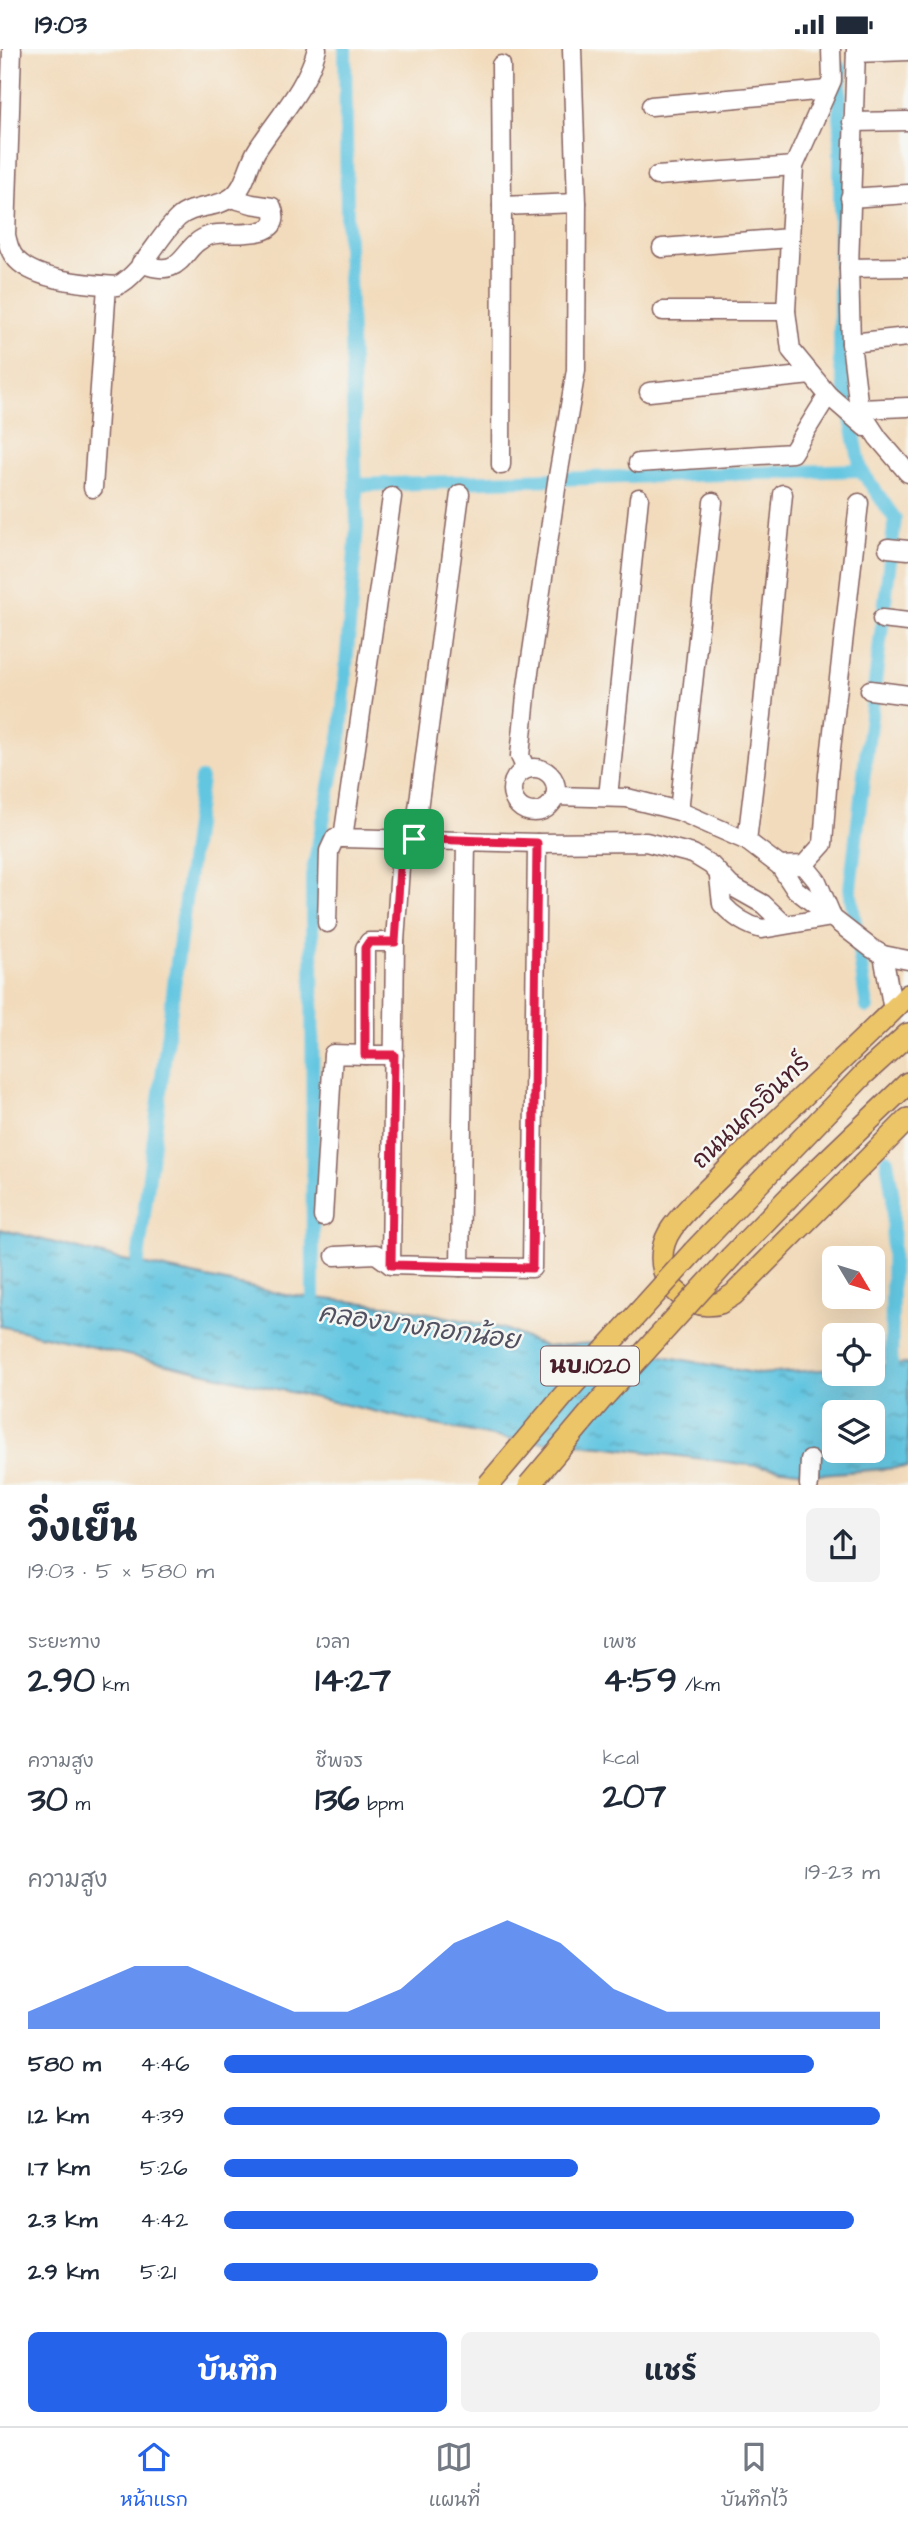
<!DOCTYPE html>
<html lang="th">
<meta charset="utf-8">
<style>
:root{--surface:#fff;--page:#f2f2f3;--text:#1f2937;--muted:#747a83;--line:#e0e1e3;--accent:#2563eb}
body{margin:0;font-family:"Architects Daughter","Playpen Sans Thai",sans-serif;background:var(--page);color:var(--text);height:100vh;display:flex;flex-direction:column;font-size:26px;white-space:nowrap}
*{box-sizing:border-box;margin:0}
p{font-size:23px;color:var(--muted)}
.icon{flex:none;width:38px;height:38px;fill:none;stroke:currentColor;stroke-width:2;stroke-linecap:round;stroke-linejoin:round}
.map{position:relative;height:1436px;overflow:hidden}
.side{display:flex;flex-direction:column;background:var(--surface);flex:1}
.side>*{flex:none}
.needle{width:46px;rotate:128deg}
.controls{position:absolute;left:822px;top:1197px;display:grid;gap:14px}
.controls a{display:grid;place-items:center;width:63px;height:63px;border-radius:10px;background:var(--surface);box-shadow:0 7px 28px #0002;font-size:35px}
.pin{position:absolute;display:grid;place-items:center;width:60px;height:60px;color:#fff;margin:-30px;border-radius:14px;box-shadow:0 4px 10px #0006}
.round{display:grid;place-items:center;flex:none;width:74px;height:74px;border-radius:10px;background:var(--page)}
.headline{display:flex;align-items:center;justify-content:space-between;height:119px;padding:0 28px}
h1{font-size:38px;font-weight:700;line-height:52px}
.figures{display:grid;grid-template-columns:repeat(3,1fr);gap:10px;height:119px;padding:7px 28px}
.figures div{display:grid;align-content:center}
.figures b{font-size:35px;font-weight:700}
.figures small{font-size:19px;font-weight:400}
.figures p{font-size:19px}
.chart{height:196px;padding:14px 28px}
.chart p{display:flex;justify-content:space-between}
.chart svg{width:100%;height:126px;margin-top:7px;fill:var(--accent);opacity:.7}
.cta{display:flex;gap:14px;margin-top:auto;padding:14px 28px}
.cta a{flex:1;height:80px;border-radius:10px;background:var(--accent);color:#fff;font-size:28px;font-weight:700;line-height:80px;text-align:center}
.cta a+a{background:var(--page);color:var(--text)}
ul{padding:0 28px;list-style:none;font-size:23px}
li{display:grid;grid-template-columns:112px 84px 1fr;align-items:center;height:52px}
li i{height:18px;border-radius:9px;background:var(--accent)}
.status{display:flex;justify-content:space-between;align-items:center;height:49px;padding:0 35px;background:var(--surface);direction:ltr}
.status svg{height:19px;fill:currentColor}
.tabs{display:flex;justify-content:space-around;align-items:center;height:98px;border-top:2px solid var(--line);background:var(--surface);font-size:19px;color:var(--muted)}
.tabs a{display:grid;justify-items:center;gap:4px}
.tabs .selected{color:var(--accent)}
.map>svg:first-child{display:block}
.water{fill:url(#water-ripples);stroke:#567286;stroke-width:2;fill-rule:evenodd}
.lines{fill:none;stroke-linecap:round;stroke-linejoin:round}
.canal{stroke:#63c6e1;stroke-width:14}
.minor-casing{stroke:#85615e;stroke-width:21}
.major-casing{stroke:#85615e;stroke-width:24}
.minor{stroke:#fff;stroke-width:18}
.major{stroke:#ecc569;stroke-width:21}
.major-bridge-casing{stroke:#85615e;stroke-width:24;stroke-linecap:butt}
.major-bridge{stroke:#ecc569;stroke-width:21}
.route-casing{stroke:#fff;stroke-width:14}
.route{stroke:#e11d48;stroke-width:9}
.labels{text-anchor:middle;dominant-baseline:central;stroke-width:5;stroke-linejoin:round;paint-order:stroke}
.shield{fill:#f6f6f2;stroke:#7e6067;stroke-width:2}
.shield-label{font-size:23px;font-weight:bold;fill:#4a1f2b}
.street-label{font-size:24px;fill:#4a1f2b;stroke:#f6f6f2}
.water-label{font-size:26px;font-style:italic;fill:#525162;stroke:#f6f6f2}
</style>
<div class="status"><b>19:03</b><svg viewBox="0 0 49 12"><path d="M0 12V9h3v3zM5 12V6h3v6zM10 12V3h3v9zM15 12V0h3v12zM26 1h20v11H26zM47 4h2v5h-2z"/></svg></div>
<div class="map">
<svg width="908" height="1436" viewBox="0 0 908 1436">
<defs>
<pattern id="water-ripples" width="26" height="14" patternUnits="userSpaceOnUse" patternTransform="scale(1.75)"><rect width="26" height="14" fill="#63c6e1"/><path d="M2 4q2-2 4 0t4 0M15 11q2-2 4 0t4 0" fill="none" stroke="#54a0b7"/></pattern>
</defs>
<rect width="100%" height="100%" fill="#f6f6f2"/>
<filter id="ink" filterUnits="userSpaceOnUse"><feTurbulence type="fractalNoise" baseFrequency=".0143" numOctaves="2"/><feDisplacementMap in="SourceGraphic" scale="14" xChannelSelector="R" yChannelSelector="G"/><feConvolveMatrix kernelMatrix="1 2 1 2 8 2 1 2 1" color-interpolation-filters="sRGB"/></filter>
<filter id="wash" filterUnits="userSpaceOnUse"><feTurbulence type="fractalNoise" baseFrequency=".00686" numOctaves="4" result="noise"/><feDisplacementMap in="SourceGraphic" scale="28" xChannelSelector="R" yChannelSelector="G"/><feGaussianBlur stdDeviation="1.57" result="paint"/><feColorMatrix in="noise" values="0 0 0 0 0 0 0 0 0 0 0 0 0 0 0 0 0 1.4 0 .05"/><feComposite in="paint" operator="in"/></filter>
<g filter="url(#wash)">
<rect width="100%" height="100%" fill="#f2dbbc"/>
<path class="water" d="M0 1180 114 1209 286 1246 394 1257 505 1280 546 1298 593 1294 759 1325 835 1320V1325H873V1317L908 1315V1418L821 1425 601 1397 507 1390 421 1373 0 1277ZM835 1363H873V1402H835Z"/>
<g class="lines">
<g class="canal">
<path d="M840 19V314L861 421 895 470 850 839 867 958"/>
<path d="M356 436 861 421"/>
<path d="M887 1111 893 1148 891 1333"/>
<path d="M135 1234 201 730"/>
<path d="M313 1265 312 827 341 683 357 476 347 166 345 0"/>
</g>
</g>
</g>
<g filter="url(#ink)">
<g class="lines">
<defs>
<g id="minor">
<path d="M12 0 6 186C8 195 10 204 17 211 37 232 89 235 117 237 141 226 158 188 178 169 193 155 217 160 232 148 246 138 248 115 257 101 279 67 306 40 317 0"/>
<path d="M831 0 832 31 794 117 786 262 791 301 828 346 865 378"/>
<path d="M856 0 849 219 851 294 859 360 878 389 908 424"/>
<path d="M856 4 908 2"/>
<path d="M501 16 502 157 577 154"/>
<path d="M651 57 827 41"/>
<path d="M852 73 908 72"/>
<path d="M657 127 794 117"/>
<path d="M850 149 908 145"/>
<path d="M662 199 789 189"/>
<path d="M141 214C187 233 179 195 211 186 228 181 287 194 272 158L252 155 231 149"/>
<path d="M849 219 908 218"/>
<path d="M663 262H786"/>
<path d="M851 294 908 288"/>
<path d="M649 343 811 326"/>
<path d="M859 360 908 358"/>
<path d="M638 414 792 404 828 346"/>
<path d="M501 416 502 157"/>
<path d="M93 439 107 237"/>
<path d="M392 448 343 789 537 794 646 793 693 805 711 816 731 837 763 855 784 875"/>
<path d="M888 499 908 501"/>
<path d="M882 570 908 573"/>
<path d="M870 641 908 646"/>
<circle cx="534" cy="741" r="22"/>
<path d="M526 720 520 707 527 637 557 433 576 321 577 154 572 0"/>
<path d="M555 747 627 749 679 762 747 792 780 817 795 840 871 899 883 906 908 911"/>
<path d="M608 748 639 449"/>
<path d="M679 762 713 453"/>
<path d="M402 789 395 893 391 1216 460 1218"/>
<path d="M414 790 460 445"/>
<path d="M466 792 460 1218 532 1219 537 794"/>
<path d="M747 792 762 666 783 445"/>
<path d="M804 816 817 832 831 865"/>
<path d="M780 817 804 816 823 795 828 726 859 454"/>
<path d="M719 828 722 855C733 867 745 876 762 880L832 868"/>
<path d="M327 874 329 802 335 789H343"/>
<path d="M883 906 893 961"/>
<path d="M394 1006H365V899L369 893H395"/>
<path d="M323 1168 333 1005 365 1006"/>
<path d="M335 1207 376 1205 391 1216"/>
<path d="M809 1436 810 1411"/>
</g>
<g id="major">
<path d="M908 946C849 1006 786 1061 727 1121 709 1140 687 1158 672 1179 653 1206 662 1242 694 1253 701 1256 712 1257 720 1254 724 1252 729 1248 733 1246L908 1070"/>
<path d="M694 1202 864 1025 908 985"/>
<path d="M731 1208 792 1145 908 1034"/>
</g>
</defs>
<use href="#minor" class="minor-casing"/>
<use href="#major" class="major-casing"/>
<use href="#minor" class="minor"/>
<use href="#major" class="major"/>
<defs>
<g id="major-bridge">
<path d="M488 1436 564 1346 694 1202"/>
<path d="M529 1436 600 1352 731 1208"/>
</g>
</defs>
<use href="#major-bridge" class="major-bridge-casing"/>
<use href="#major-bridge" class="major-bridge"/>
</g>
</g>
<g class="lines" filter="url(#ink)">
<defs>
<path id="route" d="M402 789 537 794 532 1219 391 1216 394 1006H365V899L369 893H395Z"/>
</defs>
<use href="#route" class="route-casing"/>
<use href="#route" class="route"/>
</g>
<g class="labels">
<rect class="shield" x="541" y="1297.5" width="98" height="39" rx="5"/>
<g class="shield-label">
<text x="590" y="1317">นบ.1020</text>
</g>
<g class="street-label">
<text transform="translate(751 1063) rotate(-44)">ถนนนครอินทร์</text>
</g>
<g class="water-label">
<text transform="translate(419 1278) rotate(8)">คลองบางกอกน้อย</text>
</g>
</g>
</svg>
<div class="controls">
<a><svg class="needle" viewBox="-14 -14 28 28"><path d="M0-13l5 13h-10z" fill="#e53935"/><path d="M0 13l5-13h-10z" fill="#747a83"/></svg></a>
<a><svg class="icon" aria-label="locate" viewBox="0 0 24 24"><circle cx="12" cy="12" r="6"/><path d="M12 2v4M12 18v4M2 12h4M18 12h4"/></svg></a>
<a><svg class="icon" aria-label="layers" viewBox="0 0 24 24"><path d="M12 4l9 5-9 5-9-5zM3 14l9 5 9-5"/></svg></a>
</div>
<div class="pin" style="left:414px;top:790px;background:#1e9e55"><svg class="icon" aria-label="arrive" viewBox="0 0 24 24"><path d="M6 21V4h12l-3 4 3 4H6"/></svg></div>
</div>
<section class="side">
<div class="headline"><div><h1>วิ่งเย็น</h1><p>19:03 · 5 × 580 m</p></div><a class="round"><svg class="icon" aria-label="share" viewBox="0 0 24 24"><path d="M12 15V3M7 8l5-5 5 5M5 13v7h14v-7"/></svg></a></div>
<div class="figures">
<div><p>ระยะทาง</p><b>2.90<small> km</small></b></div>
<div><p>เวลา</p><b>14:27</b></div>
<div><p>เพซ</p><b>4:59<small> /km</small></b></div>
</div>
<div class="figures">
<div><p>ความสูง</p><b>30<small> m</small></b></div>
<div><p>ชีพจร</p><b>136<small> bpm</small></b></div>
<div><p>kcal</p><b>207</b></div>
</div>
<div class="chart"><p><span>ความสูง</span>19–23 m</p>
<svg viewBox="0 0 160 44" preserveAspectRatio="none"><path d="M0 44V38L10 30L20 22L30 22L40 30L50 38L60 38L70 30L80 14L90 6L100 14L110 30L120 38L130 38L140 38L150 38L160 38V44z"/></svg>
</div>
<ul>
<li><b>580 m</b>4:46<i style="width:90%"></i></li>
<li><b>1.2 km</b>4:39<i style="width:100%"></i></li>
<li><b>1.7 km</b>5:26<i style="width:54%"></i></li>
<li><b>2.3 km</b>4:42<i style="width:96%"></i></li>
<li><b>2.9 km</b>5:21<i style="width:57%"></i></li>
</ul>
<div class="cta"><a>บันทึก</a><a>แชร์</a></div>
</section>
<nav class="tabs">
<a class="selected"><svg class="icon" aria-label="home" viewBox="0 0 24 24"><path d="M3 11l9-7 9 7M6 9v11h12V9"/></svg>หน้าแรก</a>
<a><svg class="icon" aria-label="map" viewBox="0 0 24 24"><path d="M3 6l6-2 6 2 6-2v14l-6 2-6-2-6 2zM9 4v14M15 6v14"/></svg>แผนที่</a>
<a><svg class="icon" aria-label="saved" viewBox="0 0 24 24"><path d="M7 4h10v16l-5-4-5 4z"/></svg>บันทึกไว้</a>
</nav>
